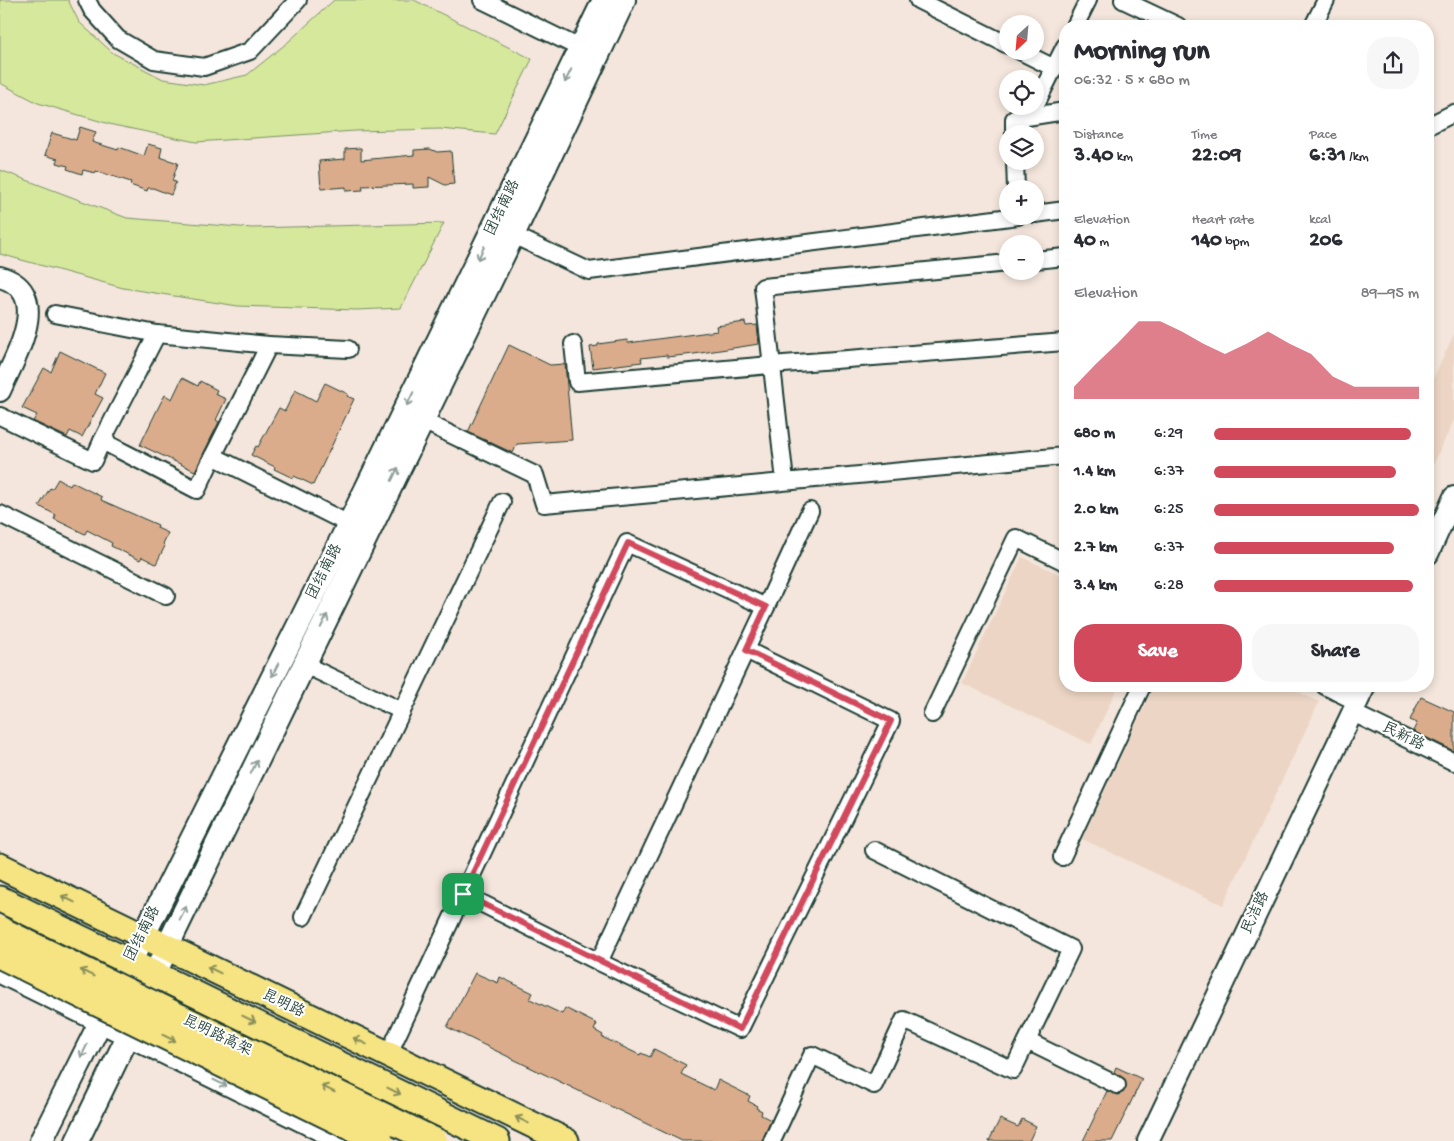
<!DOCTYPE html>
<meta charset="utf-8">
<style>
:root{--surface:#fff;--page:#f7f7f7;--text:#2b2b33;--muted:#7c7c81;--accent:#d1495b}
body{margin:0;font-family:"Gochi Hand","LXGW WenKai TC",sans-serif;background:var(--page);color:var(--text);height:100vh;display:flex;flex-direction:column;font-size:19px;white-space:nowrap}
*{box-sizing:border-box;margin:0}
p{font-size:16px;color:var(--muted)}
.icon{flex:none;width:28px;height:28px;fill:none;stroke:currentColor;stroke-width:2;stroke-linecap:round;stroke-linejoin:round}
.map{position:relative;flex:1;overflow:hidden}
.details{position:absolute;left:1059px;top:20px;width:375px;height:672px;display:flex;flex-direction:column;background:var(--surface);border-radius:20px;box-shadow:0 2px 8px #0003}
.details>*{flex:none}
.needle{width:32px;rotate:206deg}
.tools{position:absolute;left:999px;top:15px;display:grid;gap:10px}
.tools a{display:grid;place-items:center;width:45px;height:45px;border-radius:50%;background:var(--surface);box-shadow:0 2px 8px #0003;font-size:25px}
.pin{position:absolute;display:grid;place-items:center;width:42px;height:42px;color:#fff;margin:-21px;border-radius:10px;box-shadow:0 2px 8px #0006}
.round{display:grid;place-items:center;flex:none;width:52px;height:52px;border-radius:20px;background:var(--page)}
.overview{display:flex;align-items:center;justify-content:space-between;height:85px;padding:0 15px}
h1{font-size:28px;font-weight:700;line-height:38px}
.metrics{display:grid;grid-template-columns:repeat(3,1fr);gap:8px;height:85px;padding:5px 15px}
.metrics div{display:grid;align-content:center}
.metrics b{font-size:21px;font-weight:700}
.metrics small{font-size:14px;font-weight:400}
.metrics p{font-size:14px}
.chart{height:140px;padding:10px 15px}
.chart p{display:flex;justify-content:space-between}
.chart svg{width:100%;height:90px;margin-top:5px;fill:var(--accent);opacity:.7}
.action{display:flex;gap:10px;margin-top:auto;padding:10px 15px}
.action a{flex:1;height:58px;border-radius:20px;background:var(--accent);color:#fff;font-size:20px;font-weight:700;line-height:58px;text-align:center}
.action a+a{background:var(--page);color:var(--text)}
ul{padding:0 15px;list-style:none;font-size:16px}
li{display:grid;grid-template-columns:80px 60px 1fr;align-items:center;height:38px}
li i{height:12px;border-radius:6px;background:var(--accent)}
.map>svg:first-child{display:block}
.built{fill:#ecd5c4}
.green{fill:#d6e89c;stroke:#7a9268}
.building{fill:#daac8c;stroke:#1f3d34}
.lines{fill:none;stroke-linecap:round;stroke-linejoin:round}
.minor-casing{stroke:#1f3d34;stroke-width:20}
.tertiary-casing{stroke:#1f3d34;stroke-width:24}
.secondary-casing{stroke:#1f3d34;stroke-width:26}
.primary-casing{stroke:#1f3d34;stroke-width:29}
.minor{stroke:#fff;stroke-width:16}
.tertiary{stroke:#fff;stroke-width:20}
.secondary{stroke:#fff;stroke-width:22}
.primary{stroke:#f6e381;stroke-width:25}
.trunk-bridge-casing{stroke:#1f3d34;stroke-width:30;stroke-linecap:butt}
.trunk-bridge{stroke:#f6e381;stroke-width:26}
.oneway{stroke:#8f9e9a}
.oneway2{stroke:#8a905a}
.route-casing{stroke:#fff;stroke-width:10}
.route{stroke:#d1495b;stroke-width:6}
.labels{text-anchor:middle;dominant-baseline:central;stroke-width:4;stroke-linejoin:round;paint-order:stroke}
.street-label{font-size:15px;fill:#1f3d34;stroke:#fff}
</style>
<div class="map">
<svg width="1454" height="1141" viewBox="0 0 1454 1141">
<rect width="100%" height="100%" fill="#f4e6dc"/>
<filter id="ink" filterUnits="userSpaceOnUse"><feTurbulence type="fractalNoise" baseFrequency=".02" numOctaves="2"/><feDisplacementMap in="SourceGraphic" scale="10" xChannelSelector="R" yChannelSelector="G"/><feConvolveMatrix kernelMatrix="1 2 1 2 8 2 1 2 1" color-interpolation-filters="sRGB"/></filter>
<g filter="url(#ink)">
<g class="built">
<path d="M1454 334V420L1428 476V390Z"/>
<path d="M1022 557 1065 577V686H1118L1091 744 962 683Z"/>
<path d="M1154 686H1286L1319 702 1223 905 1082 839Z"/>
</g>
<g class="green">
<path d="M0 0H68L79 22 113 53 163 79 204 85 247 75 287 43 334 0H414L532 59 495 134 440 129 355 131 196 142 113 125 38 103 0 83Z"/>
<path d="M0 170 127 218 252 228 444 223 401 308 357 310 238 306 123 288 0 254Z"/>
</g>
<g class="building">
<path d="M80 127 96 132 92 142 118 150 119 147 144 156 148 144 162 148 160 157 178 163 172 181 176 182 171 195 153 188H148L147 191 130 185 131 182 96 171 95 173 83 170 82 174 67 169 68 166 57 163 58 159 45 155 52 133 76 140Z"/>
<path d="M361 148V160L414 155V150L430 149 437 152 451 151 454 184 445 185 429 177V187L413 188V184L362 186 363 190 346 191V187L321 189 319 161 345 159V149Z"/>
<path d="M745 322 746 326 757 325 759 344 694 354 667 357V355L641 358 642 362 593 368 590 347 598 346V344L627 340 628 343 717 331 716 326Z"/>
<path d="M509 345 550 365 565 364 572 440 517 444 513 453 468 432Z"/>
<path d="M60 351 105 373 95 394 103 398 82 437 70 431 67 437 33 421 37 415 22 408 44 368 51 372Z"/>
<path d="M182 378 198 386 200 381 217 390 215 394 226 399 216 420 219 422 195 471 140 445 160 404 165 395 172 399Z"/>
<path d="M325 383 348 394 347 396 354 399 313 485 294 476 293 478 274 469 275 467 251 455 256 446 258 447 279 408 285 411 295 390 316 401Z"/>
<path d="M58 479 70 486 72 482 102 497 101 500 158 525 157 528 168 533 163 544 165 546 156 564 142 557 140 560 111 546 112 543 87 530 85 534 54 519 56 515 39 506 50 488 52 489Z"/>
<path d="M1421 697 1454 712V751L1413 731 1417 723 1410 720Z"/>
<path d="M475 973 498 983 500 977 533 993 530 999 562 1014 565 1008 597 1024 594 1030 603 1035 602 1037 640 1055 641 1053 650 1057 654 1049 686 1065 681 1074 714 1090 718 1080 750 1096 748 1101 757 1106 756 1108 762 1111 761 1115 771 1120 762 1141H682L447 1027Z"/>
<path d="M1116 1067 1142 1079 1112 1141H1083L1107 1091 1118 1095 1126 1089 1125 1079 1114 1072Z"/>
<path d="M1000 1119 1018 1127 1022 1119 1036 1126 1029 1141H989Z"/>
</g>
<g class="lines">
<defs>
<g id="minor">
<path d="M87 0 92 10 118 39 154 60 204 67 250 51 298 0"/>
<path d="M482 0 590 53"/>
<path d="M918 0 1008 45"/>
<path d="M1123 0 1178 26"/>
<path d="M1075 26 1088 0"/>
<path d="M1313 26 1326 0"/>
<path d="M1020 51 1054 68"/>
<path d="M1030 116 1065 46"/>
<path d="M1428 126 1454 113"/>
<path d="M1014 134V119L1065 111"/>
<path d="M1015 161 1016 189"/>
<path d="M1035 214 1065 210"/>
<path d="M513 235 589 271 1018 216"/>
<path d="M1035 260 1065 257"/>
<path d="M55 314 157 334 269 345 348 349"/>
<path d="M573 344 577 382 771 365 1065 342"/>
<path d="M0 416 93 461 102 441 197 490 213 456 349 524"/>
<path d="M421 420 535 475 544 504 1065 456"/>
<path d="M102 441 157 334"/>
<path d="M213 456 269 345"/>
<path d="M785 481 763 287 1008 263"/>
<path d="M0 514 166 596"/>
<path d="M766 607 810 511"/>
<path d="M303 664 402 711 502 502"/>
<path d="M1325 686 1357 702"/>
<path d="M1351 712 1454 762"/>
<path d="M932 714 1016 538 1065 562"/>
<path d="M1062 857 1142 686"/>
<path d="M303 917 402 711"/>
<path d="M599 962 740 1029 891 721 746 650"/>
<path d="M0 975 337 1141"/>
<path d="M1027 1041 1117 1085"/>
<path d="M388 1055 627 543 766 607 599 962 463 894"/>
<path d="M772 1141 812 1055 874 1085 904 1020 1013 1070 1071 949 874 850"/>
</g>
<g id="tertiary">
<path d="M0 277C55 292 14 359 0 391"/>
<path d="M1428 554 1454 497"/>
<path d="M1148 1141 1365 686"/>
</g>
<g id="secondary">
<path d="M41 1141 349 524 604 0"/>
<path d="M77 1141 127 1038 167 947 513 235 624 0"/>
</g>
<g id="primary">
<path d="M0 866 566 1141"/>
<path d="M0 899 497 1141"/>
</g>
</defs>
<use href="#minor" class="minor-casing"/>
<use href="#tertiary" class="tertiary-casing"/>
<use href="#secondary" class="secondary-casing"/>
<use href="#primary" class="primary-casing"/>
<use href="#minor" class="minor"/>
<use href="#tertiary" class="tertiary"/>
<use href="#secondary" class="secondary"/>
<use href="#primary" class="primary"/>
<defs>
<g id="trunk-bridge">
<path d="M0 930 434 1141"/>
<path d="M0 955 380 1141"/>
</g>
</defs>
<use href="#trunk-bridge" class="trunk-bridge-casing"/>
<use href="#trunk-bridge" class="trunk-bridge"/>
</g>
<defs><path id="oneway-shaft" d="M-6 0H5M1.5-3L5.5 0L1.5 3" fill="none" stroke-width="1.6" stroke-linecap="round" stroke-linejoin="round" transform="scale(1.25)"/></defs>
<g class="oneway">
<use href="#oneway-shaft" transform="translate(568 76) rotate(116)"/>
<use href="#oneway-shaft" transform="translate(481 253) rotate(116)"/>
<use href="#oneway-shaft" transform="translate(410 399) rotate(116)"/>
<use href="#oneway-shaft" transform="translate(395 474) rotate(-64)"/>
<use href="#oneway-shaft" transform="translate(324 621) rotate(-64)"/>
<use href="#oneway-shaft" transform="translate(275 670) rotate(117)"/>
<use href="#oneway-shaft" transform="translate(254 767) rotate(-64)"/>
<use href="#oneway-shaft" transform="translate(183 913) rotate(-64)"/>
<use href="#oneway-shaft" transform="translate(84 1051) rotate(116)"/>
<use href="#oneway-shaft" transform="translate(220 1083) rotate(26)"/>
</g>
<g class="oneway2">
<use href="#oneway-shaft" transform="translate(68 899) rotate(-154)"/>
<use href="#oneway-shaft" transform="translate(214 970) rotate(-154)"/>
<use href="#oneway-shaft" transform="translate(87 973) rotate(-154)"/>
<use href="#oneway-shaft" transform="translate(249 1019) rotate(26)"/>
<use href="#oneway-shaft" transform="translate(169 1038) rotate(26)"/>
<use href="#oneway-shaft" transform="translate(360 1041) rotate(-154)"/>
<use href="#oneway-shaft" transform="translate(328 1089) rotate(-154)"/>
<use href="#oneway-shaft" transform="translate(394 1091) rotate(26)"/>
<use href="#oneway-shaft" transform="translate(522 1120) rotate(-154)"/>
</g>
</g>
<g class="lines" filter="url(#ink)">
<defs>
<path id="route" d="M628 543 766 607 746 650 891 721 740 1029 463 894Z"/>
</defs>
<use href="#route" class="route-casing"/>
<use href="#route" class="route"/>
</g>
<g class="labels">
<g class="street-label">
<text transform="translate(503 208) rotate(-64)">团结南路</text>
<text transform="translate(325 572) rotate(-63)">团结南路</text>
<text transform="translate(1403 737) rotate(26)">民新路</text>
<text transform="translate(1256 913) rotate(-65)">民洁路</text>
<text transform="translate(143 934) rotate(-63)">团结南路</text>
<text transform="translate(283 1004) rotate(26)">昆明路</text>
<text transform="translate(217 1036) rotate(26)">昆明路高架</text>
</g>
</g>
</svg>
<div class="tools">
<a><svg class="needle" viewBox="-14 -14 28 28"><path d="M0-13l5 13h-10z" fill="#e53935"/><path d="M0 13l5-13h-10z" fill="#7c7c81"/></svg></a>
<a><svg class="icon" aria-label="locate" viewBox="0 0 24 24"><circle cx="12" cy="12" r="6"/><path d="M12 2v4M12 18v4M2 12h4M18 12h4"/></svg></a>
<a><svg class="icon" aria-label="layers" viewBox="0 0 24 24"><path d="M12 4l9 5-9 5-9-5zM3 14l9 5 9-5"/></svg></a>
<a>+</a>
<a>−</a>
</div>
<div class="pin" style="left:463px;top:894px;background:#1e9e55"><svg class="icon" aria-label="arrive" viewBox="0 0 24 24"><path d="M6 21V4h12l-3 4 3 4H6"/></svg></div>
<section class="details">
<div class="overview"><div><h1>Morning run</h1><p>06:32 · 5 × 680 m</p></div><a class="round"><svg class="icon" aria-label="share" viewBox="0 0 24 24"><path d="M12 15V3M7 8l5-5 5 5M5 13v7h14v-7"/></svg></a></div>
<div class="metrics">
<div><p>Distance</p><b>3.40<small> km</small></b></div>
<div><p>Time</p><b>22:09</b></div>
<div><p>Pace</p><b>6:31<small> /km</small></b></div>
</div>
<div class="metrics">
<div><p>Elevation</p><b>40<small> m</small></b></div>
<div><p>Heart rate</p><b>140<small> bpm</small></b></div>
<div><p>kcal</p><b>206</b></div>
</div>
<div class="chart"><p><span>Elevation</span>89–95 m</p>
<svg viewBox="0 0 160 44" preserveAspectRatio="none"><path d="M0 44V38L10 27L20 17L30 6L40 6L50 11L60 17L70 22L80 17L90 11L100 17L110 22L120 33L130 38L140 38L150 38L160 38V44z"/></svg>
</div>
<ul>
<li><b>680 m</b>6:29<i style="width:96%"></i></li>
<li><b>1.4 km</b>6:37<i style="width:89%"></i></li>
<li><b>2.0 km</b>6:25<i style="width:100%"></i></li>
<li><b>2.7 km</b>6:37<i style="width:88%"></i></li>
<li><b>3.4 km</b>6:28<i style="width:97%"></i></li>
</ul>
<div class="action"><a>Save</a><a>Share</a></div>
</section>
</div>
